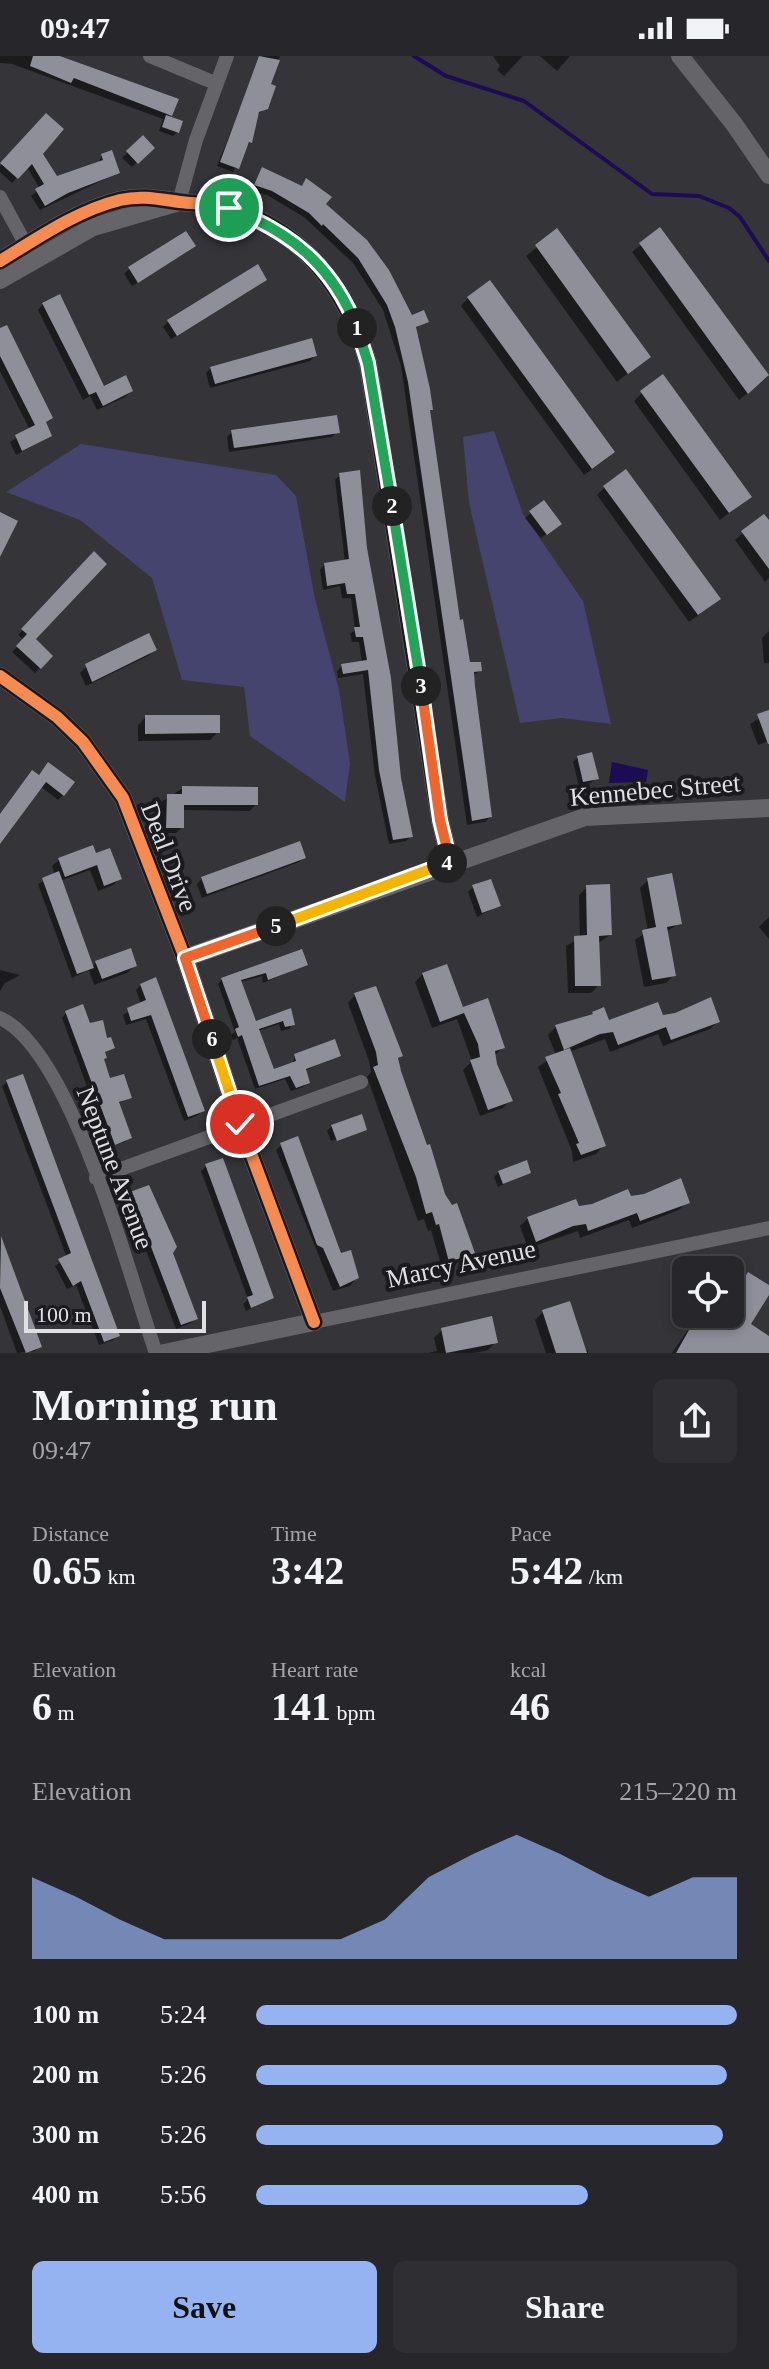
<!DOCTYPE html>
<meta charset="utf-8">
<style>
:root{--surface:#27272b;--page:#2f2f33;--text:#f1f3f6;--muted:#a4a5a9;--line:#434447;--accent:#95b2f1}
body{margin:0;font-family:Georgia,serif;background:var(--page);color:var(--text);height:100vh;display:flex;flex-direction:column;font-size:30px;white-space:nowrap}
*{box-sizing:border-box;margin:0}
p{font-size:26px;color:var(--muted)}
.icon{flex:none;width:44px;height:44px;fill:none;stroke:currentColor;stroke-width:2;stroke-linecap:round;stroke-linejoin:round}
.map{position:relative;height:1297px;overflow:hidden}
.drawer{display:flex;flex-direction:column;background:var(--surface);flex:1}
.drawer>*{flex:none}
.controls{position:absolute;left:672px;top:1200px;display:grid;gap:16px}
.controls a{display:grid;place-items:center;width:72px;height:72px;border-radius:12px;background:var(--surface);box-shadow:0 4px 12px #0003,0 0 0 2px var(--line);font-size:40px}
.scale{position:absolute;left:24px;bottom:20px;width:182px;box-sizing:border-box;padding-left:8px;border:4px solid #dfdfe4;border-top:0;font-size:22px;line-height:28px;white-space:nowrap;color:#dfdfe4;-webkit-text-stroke:6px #1b1b1f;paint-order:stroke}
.pin{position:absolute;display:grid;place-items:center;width:68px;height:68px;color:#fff;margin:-34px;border:4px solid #fff;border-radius:50%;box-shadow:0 2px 8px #0007}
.km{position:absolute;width:40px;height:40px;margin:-20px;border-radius:50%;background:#222;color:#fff;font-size:22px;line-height:40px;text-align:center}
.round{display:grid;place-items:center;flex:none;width:84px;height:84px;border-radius:12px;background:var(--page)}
.headline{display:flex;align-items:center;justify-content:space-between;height:136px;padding:0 32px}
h1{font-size:44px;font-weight:600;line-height:60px}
.figures{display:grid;grid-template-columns:repeat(3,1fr);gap:12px;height:136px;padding:8px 32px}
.figures div{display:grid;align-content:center}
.figures b{font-size:40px;font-weight:600}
.figures small{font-size:22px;font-weight:400}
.figures p{font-size:22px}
.chart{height:224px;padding:16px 32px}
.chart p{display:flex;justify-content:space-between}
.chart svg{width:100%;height:144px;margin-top:8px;fill:var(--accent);opacity:.7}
.cta{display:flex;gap:16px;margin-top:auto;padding:16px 32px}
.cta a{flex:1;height:92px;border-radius:12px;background:var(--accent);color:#111;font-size:32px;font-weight:600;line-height:92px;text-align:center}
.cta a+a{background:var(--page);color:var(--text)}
ul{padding:0 32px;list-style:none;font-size:26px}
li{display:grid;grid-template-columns:128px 96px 1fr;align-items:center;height:60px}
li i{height:20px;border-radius:10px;background:var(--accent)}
.status{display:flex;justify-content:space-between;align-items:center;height:56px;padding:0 40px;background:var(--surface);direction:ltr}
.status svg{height:22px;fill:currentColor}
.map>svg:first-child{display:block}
.green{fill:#44446f}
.water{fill:#1d0b56}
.shadow{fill:#0007}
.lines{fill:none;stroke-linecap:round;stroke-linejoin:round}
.stream{stroke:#1d0b56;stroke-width:4}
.building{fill:#8e8f98}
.street{stroke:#656569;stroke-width:14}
.secondary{stroke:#656569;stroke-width:18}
.cycleway-casing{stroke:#1b1b1f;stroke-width:17}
.cycleway{stroke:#f68b52;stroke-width:12}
.split-1-casing{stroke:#fff;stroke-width:16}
.split-2-casing{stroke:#fff;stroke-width:16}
.split-3-casing{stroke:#fff;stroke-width:16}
.split-4-casing{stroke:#fff;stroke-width:16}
.split-5-casing{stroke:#fff;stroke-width:16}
.split-6-casing{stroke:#fff;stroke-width:16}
.split-7-casing{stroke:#fff;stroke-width:16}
.split-1{stroke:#22a559;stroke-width:10}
.split-2{stroke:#22a559;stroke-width:10}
.split-3{stroke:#22a559;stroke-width:10}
.split-4{stroke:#f0652b;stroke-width:10}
.split-5{stroke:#f5b400;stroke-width:10}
.split-6{stroke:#f0652b;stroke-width:10}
.split-7{stroke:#f5b400;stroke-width:10}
.labels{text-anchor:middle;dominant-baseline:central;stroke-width:8;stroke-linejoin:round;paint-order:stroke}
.street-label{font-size:26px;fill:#dfdfe4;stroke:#1b1b1f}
</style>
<div class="status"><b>09:47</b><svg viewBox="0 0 49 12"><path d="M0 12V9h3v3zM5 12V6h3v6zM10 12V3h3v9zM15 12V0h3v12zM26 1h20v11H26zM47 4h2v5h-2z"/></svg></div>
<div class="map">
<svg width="769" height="1297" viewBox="0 0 769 1297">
<rect width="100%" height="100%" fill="#343439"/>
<g class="green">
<path d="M494 375 523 458 583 545 611 668 562 662 520 667 469 447 463 381Z"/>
<path d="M81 388 276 419 296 440 315 543 339 634 350 707 345 746 250 680 244 631 182 624 152 522 80 464 6 436Z"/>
</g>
<path class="water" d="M612 706 648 714 646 726 609 727Z"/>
<g class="shadow">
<path d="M0 0H61L176 44 168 62 177 76 173 80 159 75 163 63 12 8 0 7Z"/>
<path d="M261 0H280L268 29 266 52 257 59 250 86 233 116 217 110Z"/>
<path d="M493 0H523L504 20 497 14 500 10Z"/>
<path d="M540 0H570L557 15Z"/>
<path d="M46 60 40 98 56 122 98 108 102 99 118 117 40 154 31 140 40 133 27 111 12 127 0 116V110Z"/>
<path d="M143 82 152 92 132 111 122 102Z"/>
<path d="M263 113 323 149 411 262 426 265 414 273 431 353 428 356 459 566 468 609 480 615 472 620 490 761 485 766 467 769 401 310 383 254 353 207 304 161 267 139 251 134Z"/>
<path d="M660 174 768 321 739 344 632 196Z"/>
<path d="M557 175 648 301 617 326 526 200Z"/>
<path d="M185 178 188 195 132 230 124 218 129 213Z"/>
<path d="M265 224 171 283 163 271 168 266Z"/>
<path d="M468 242 613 396 605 404 584 419 461 250Z"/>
<path d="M43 248 104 332 131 335 125 341 97 354 90 340 83 344 38 254Z"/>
<path d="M0 274 50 362 44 368 50 380 16 399 10 386 30 374 0 315Z"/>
<path d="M315 300 310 305 210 332 206 317 211 312Z"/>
<path d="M642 337 741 448 720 464 634 345Z"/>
<path d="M232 376H337L332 381 229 396 227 381Z"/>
<path d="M340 419 365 492 399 722 411 780 406 785 389 788 375 720 363 618 338 622 337 615 342 610 362 607 359 586H352L350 578 355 574 351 542H342L340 530 323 534 320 514 324 509 345 506 335 424Z"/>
<path d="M605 431 718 542 711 550 689 566 597 439Z"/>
<path d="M544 447 554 472 541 482 525 462Z"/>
<path d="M769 468V522L765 526 735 484 743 477Z"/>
<path d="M94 498 33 584 51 600 35 617 12 596 24 584 18 579Z"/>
<path d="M769 575V607H764L762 582Z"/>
<path d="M155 594 148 600 86 630 80 617 87 610Z"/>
<path d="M769 656V685L758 689 750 668Z"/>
<path d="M146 661 218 676 210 684 138 685V669Z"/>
<path d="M578 701 596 722 591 727 579 730 573 706Z"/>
<path d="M43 714 63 739 58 744 40 730 0 784V759Z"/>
<path d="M183 732 256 748 250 755 182 754V771L176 777H161V746Z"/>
<path d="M95 800 120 822 113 829 98 835 90 814 60 825 92 911 97 906 135 909 127 917 94 929 89 914 72 922 38 828 55 819 52 810 59 804Z"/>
<path d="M304 801 299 806 202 842 197 828 202 823Z"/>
<path d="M648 824 680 867 666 876 674 919 666 927 644 931 635 884 648 875 640 832Z"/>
<path d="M473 831 498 850 477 861 468 836Z"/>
<path d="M587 831 610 879 598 887 599 929 591 937H568L566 890 580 882 579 839Z"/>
<path d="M769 861V883L759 871Z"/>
<path d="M305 909 263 927 262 920 240 926 255 967 289 954 293 968 289 973 281 975 279 968 258 975 272 1016 292 1009 295 1000H338L304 1015 308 1026 303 1031 291 1035 285 1023 255 1033 237 982 233 984 231 979 235 976 218 928 222 923Z"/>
<path d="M0 914 20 919 5 927 0 935Z"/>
<path d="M423 918 503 991 494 1000 510 1044 503 1052 480 1060 463 1014 472 1005 457 963 432 972 415 926Z"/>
<path d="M141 929 203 1054 198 1059 184 1065 146 963 126 969 123 959 141 948 136 934Z"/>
<path d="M355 939 401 1000 397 1004 443 1139 473 1196 465 1204 442 1212 431 1174 428 1175 424 1163 418 1165 367 1021 371 1016 369 1005 348 947Z"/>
<path d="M710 943 718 965 710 973 663 990 658 978 610 996 605 983 569 996 603 1090 596 1098 573 1106 572 1095 538 1011 556 999 548 979 556 971 603 954 608 967 662 962Z"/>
<path d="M66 957 89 970 113 991 103 998 102 1004 109 1025 129 1041 118 1048 130 1082 125 1086 109 1091 62 962Z"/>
<path d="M7 1026 118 1279 113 1284 99 1289 76 1229 67 1233 55 1210 67 1202 2 1030Z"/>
<path d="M332 1070 365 1074 331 1085 327 1075Z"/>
<path d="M281 1089 340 1200 357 1221 350 1230 333 1235 276 1094Z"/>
<path d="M206 1110 272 1242 246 1255 243 1248 248 1243 201 1115Z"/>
<path d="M499 1116H529L498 1131 494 1121Z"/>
<path d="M131 1138 171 1197 196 1262 191 1267 176 1273 126 1142Z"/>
<path d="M630 1142 687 1146 679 1154 632 1172 629 1164 580 1182 578 1175 528 1192 520 1170 528 1162Z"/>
<path d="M0 1182 40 1290 35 1295 17 1297 0 1250Z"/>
<path d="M749 1219 769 1232 748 1268 769 1282V1297H672L699 1258 716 1264 720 1258H730V1242Z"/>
<path d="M543 1256 584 1295 588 1294V1297H546L535 1264Z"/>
<path d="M442 1274 496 1286 488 1294 474 1297H428L437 1295 434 1282Z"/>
</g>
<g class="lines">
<path class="stream" d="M414 0 446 20 524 45 652 138 699 140 729 152 740 161 769 205"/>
</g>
<g class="building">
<path d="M33 0H60L179 43 172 60 74 22 71 27 40 14 30 10Z"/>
<path d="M259 0 280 4 271 28 276 30 268 53 259 56 252 87 249 86 239 113 220 106Z"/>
<path d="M46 57 64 73 43 98 57 120 103 104 101 98 112 94 120 117 68 137 45 150 35 133 44 128 32 108 18 123 0 107Z"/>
<path d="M166 59 183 65 179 77 162 71Z"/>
<path d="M143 79 155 92 138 108 126 95Z"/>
<path d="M262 111 302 130 306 122 332 141 326 148 367 184 389 214 412 259 424 254 429 266 416 271 430 333 433 354H430L460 564 463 563 470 606H481L482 615 474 616 475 630 492 761 472 765 408 326 395 271 387 249 358 202 323 168 322 170 309 157 272 135 254 129Z"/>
<path d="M660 171 769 319 748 338 639 187Z"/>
<path d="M557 172 651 301 628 318 535 189Z"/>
<path d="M186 175 196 190 138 227 128 211Z"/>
<path d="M258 208 267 224 177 280 167 264Z"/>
<path d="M490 224 615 396 592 413 467 241Z"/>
<path d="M60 238 104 330 126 319 133 335 103 350 96 336 89 339 42 247Z"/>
<path d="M7 269 53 362 46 366 52 380 22 395 15 379 35 369 0 300V272Z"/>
<path d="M312 282 317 300 215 328 210 311Z"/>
<path d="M663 318 752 441 729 457 640 335Z"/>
<path d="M337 359 340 377 234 392 231 374Z"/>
<path d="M626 413 721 543 698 559 603 430Z"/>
<path d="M360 414 367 492 391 622 401 722 413 781 393 784 379 714 368 614 343 618 341 608 367 604 363 581H356L354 571H360L355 538H347L345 527 327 530 324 507 349 503 339 417Z"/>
<path d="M544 444 562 468 547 479 529 455Z"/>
<path d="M0 456 18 465 0 501Z"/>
<path d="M764 458 769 464V513L741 475Z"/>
<path d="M94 495 107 508 36 583 53 600 41 613 16 590 27 578 21 573Z"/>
<path d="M149 577 157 594 92 626 85 608Z"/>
<path d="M769 654V688H768L757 658Z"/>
<path d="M145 659H220V677L145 678Z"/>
<path d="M592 696 599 723 583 726 577 700Z"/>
<path d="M48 706 75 726 64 740 46 726 0 788V758L32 714 39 719Z"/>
<path d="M182 730 258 731V749H184V772H166L167 738H182Z"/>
<path d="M300 785 306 802 207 838 201 821Z"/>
<path d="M93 789 96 797 110 792 122 823 104 830 97 809 65 821 58 802Z"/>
<path d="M59 815 94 912 77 918 42 822Z"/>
<path d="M672 817 682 868 667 871 676 920 652 924 642 874 656 871 647 822Z"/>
<path d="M491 823 501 850 482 857 472 829Z"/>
<path d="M610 828 612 879 599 880 601 930H575L574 880 587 879 586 829Z"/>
<path d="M131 892 137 910 102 923 95 905Z"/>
<path d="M302 893 308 909 268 924 266 917 241 924 256 965 291 952 295 969 285 971 283 965 259 973 274 1013 296 1005 294 998 335 983 341 1000 306 1013 310 1027 296 1032 290 1020 259 1030 242 979 238 981 235 973 239 971 221 922Z"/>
<path d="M447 908 463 951 488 942 505 992 495 995 497 1008 513 1045 488 1054 470 1004 480 1001 478 988 464 957 440 966 422 917Z"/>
<path d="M156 921 205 1055 188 1061 151 959 131 965 127 952 146 944 140 928Z"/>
<path d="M376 930 403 1000 398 1002 401 1015 427 1089 430 1088 445 1138 452 1149 457 1147 475 1197 449 1206 439 1168 436 1169 432 1156 426 1158 416 1121 373 1011 378 1009 376 996 354 937Z"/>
<path d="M711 941 720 966 671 984 666 971 618 989 613 976 600 978 564 994 555 969 593 958 592 956 604 951 609 964 658 946 663 959 675 957Z"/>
<path d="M83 948 90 967 103 964 107 982 111 981 115 992 105 996 107 1002 104 1003 110 1022 124 1018 132 1042 119 1046 132 1082 115 1089 65 955Z"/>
<path d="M570 992 606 1090 581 1099 576 1088 579 1087 558 1038 561 1037 545 1001Z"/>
<path d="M23 1018 120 1280 104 1286 81 1225 73 1230 58 1203 71 1197 6 1024Z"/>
<path d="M362 1058 367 1074 337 1085 331 1069Z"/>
<path d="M298 1080 341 1197 351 1194 359 1222 340 1231 323 1192 317 1189 280 1087Z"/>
<path d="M223 1102 274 1242 251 1252 247 1241 253 1239 249 1228 205 1108Z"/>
<path d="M527 1104 531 1117 503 1128 498 1115Z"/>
<path d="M681 1122 690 1147 640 1165 637 1157 588 1175 586 1168 573 1170 536 1186 527 1161 576 1143 579 1150 592 1148 628 1133 631 1140 644 1138Z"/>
<path d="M149 1129 177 1191 173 1197 198 1263 181 1269 130 1136Z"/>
<path d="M1 1180 42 1291 26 1297 0 1232Z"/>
<path d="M748 1216 769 1229V1239L751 1268 769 1280V1297H676L698 1258H711L718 1263 721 1258H730V1245Z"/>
<path d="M570 1245 587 1297H556L542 1254Z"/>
<path d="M492 1260 498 1287 446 1297 441 1272Z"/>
</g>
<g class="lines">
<g class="street">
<path d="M150 0 215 27"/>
<path d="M0 141 26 189"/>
<path d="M179 146 196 84 227 0"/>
<path d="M0 962C72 995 129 1220 156 1297"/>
<path d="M96 1122 361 1026"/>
<path d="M314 1266 769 1172"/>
</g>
<g class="secondary">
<path d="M680 0 734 68 769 119"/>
<path d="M0 205C38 182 76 155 120 144 142 139 158 143 180 146 196 148 212 147 228 152 303 173 348 235 368 307L440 764 450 805"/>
<path d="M0 224 93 171 179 146"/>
<path d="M0 620 57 661 83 686 123 742 185 902 240 1068 314 1266 164 1297"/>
<path d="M185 902 585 761 769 752"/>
</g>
<defs>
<g id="cycleway">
<path d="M0 205C38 182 76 155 120 144 142 139 158 143 180 146 196 148 212 147 228 152 303 173 348 235 368 307L440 764 450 805"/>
<path d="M0 620 57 661 83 686 123 742 185 902 240 1068 314 1266"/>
</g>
</defs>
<use href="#cycleway" class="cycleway-casing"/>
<use href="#cycleway" class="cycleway"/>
</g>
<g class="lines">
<defs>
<path id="split-1" d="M229 152C291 176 332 209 357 272"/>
<path id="split-2" d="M357 272 368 307 392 450"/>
<path id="split-3" d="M392 450 421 630"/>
<path id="split-4" d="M421 630 440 764 450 805 447 807"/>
<path id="split-5" d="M276 870 447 807"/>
<path id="split-6" d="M212 983 185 902 276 870"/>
<path id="split-7" d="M212 983 240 1068"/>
</defs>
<use href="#split-1" class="split-1-casing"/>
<use href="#split-2" class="split-2-casing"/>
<use href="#split-3" class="split-3-casing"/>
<use href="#split-4" class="split-4-casing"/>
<use href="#split-5" class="split-5-casing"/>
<use href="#split-6" class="split-6-casing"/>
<use href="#split-7" class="split-7-casing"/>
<use href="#split-1" class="split-1"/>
<use href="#split-2" class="split-2"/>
<use href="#split-3" class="split-3"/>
<use href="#split-4" class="split-4"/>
<use href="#split-5" class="split-5"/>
<use href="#split-6" class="split-6"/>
<use href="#split-7" class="split-7"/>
</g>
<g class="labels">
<g class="street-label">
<text transform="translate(655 734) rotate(-5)">Kennebec Street</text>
<text transform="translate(169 801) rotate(69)">Deal Drive</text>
<text transform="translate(115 1112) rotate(69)">Neptune Avenue</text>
<text transform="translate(461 1208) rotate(-12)">Marcy Avenue</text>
</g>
</g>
</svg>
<div class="controls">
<a><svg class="icon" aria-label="locate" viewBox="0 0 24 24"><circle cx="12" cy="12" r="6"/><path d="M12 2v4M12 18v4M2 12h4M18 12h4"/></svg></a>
</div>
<div class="scale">100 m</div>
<div class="pin" style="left:229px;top:152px;background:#1e9e55"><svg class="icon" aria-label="arrive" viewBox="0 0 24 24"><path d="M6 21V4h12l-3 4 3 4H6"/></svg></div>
<div class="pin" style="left:240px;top:1068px;background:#d93025"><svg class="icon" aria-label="check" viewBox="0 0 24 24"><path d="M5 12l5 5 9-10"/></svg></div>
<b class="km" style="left:357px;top:272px">1</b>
<b class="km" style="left:392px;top:450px">2</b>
<b class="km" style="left:421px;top:630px">3</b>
<b class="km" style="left:447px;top:807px">4</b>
<b class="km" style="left:276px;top:870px">5</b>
<b class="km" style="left:212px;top:983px">6</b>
</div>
<section class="drawer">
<div class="headline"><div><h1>Morning run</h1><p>09:47</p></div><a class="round"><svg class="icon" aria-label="share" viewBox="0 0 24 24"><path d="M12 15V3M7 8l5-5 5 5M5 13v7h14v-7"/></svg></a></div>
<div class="figures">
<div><p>Distance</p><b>0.65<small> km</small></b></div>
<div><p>Time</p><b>3:42</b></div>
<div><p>Pace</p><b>5:42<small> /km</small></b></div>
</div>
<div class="figures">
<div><p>Elevation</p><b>6<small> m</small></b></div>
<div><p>Heart rate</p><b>141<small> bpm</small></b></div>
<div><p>kcal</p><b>46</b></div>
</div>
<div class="chart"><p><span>Elevation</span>215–220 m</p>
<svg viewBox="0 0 160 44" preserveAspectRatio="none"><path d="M0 44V19L10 25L20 32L30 38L40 38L50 38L60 38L70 38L80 32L90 19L100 12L110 6L120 12L130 19L140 25L150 19L160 19V44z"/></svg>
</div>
<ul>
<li><b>100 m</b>5:24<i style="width:100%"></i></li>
<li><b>200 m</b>5:26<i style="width:98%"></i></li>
<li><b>300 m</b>5:26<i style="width:97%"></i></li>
<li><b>400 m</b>5:56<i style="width:69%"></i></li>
</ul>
<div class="cta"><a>Save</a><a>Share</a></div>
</section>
